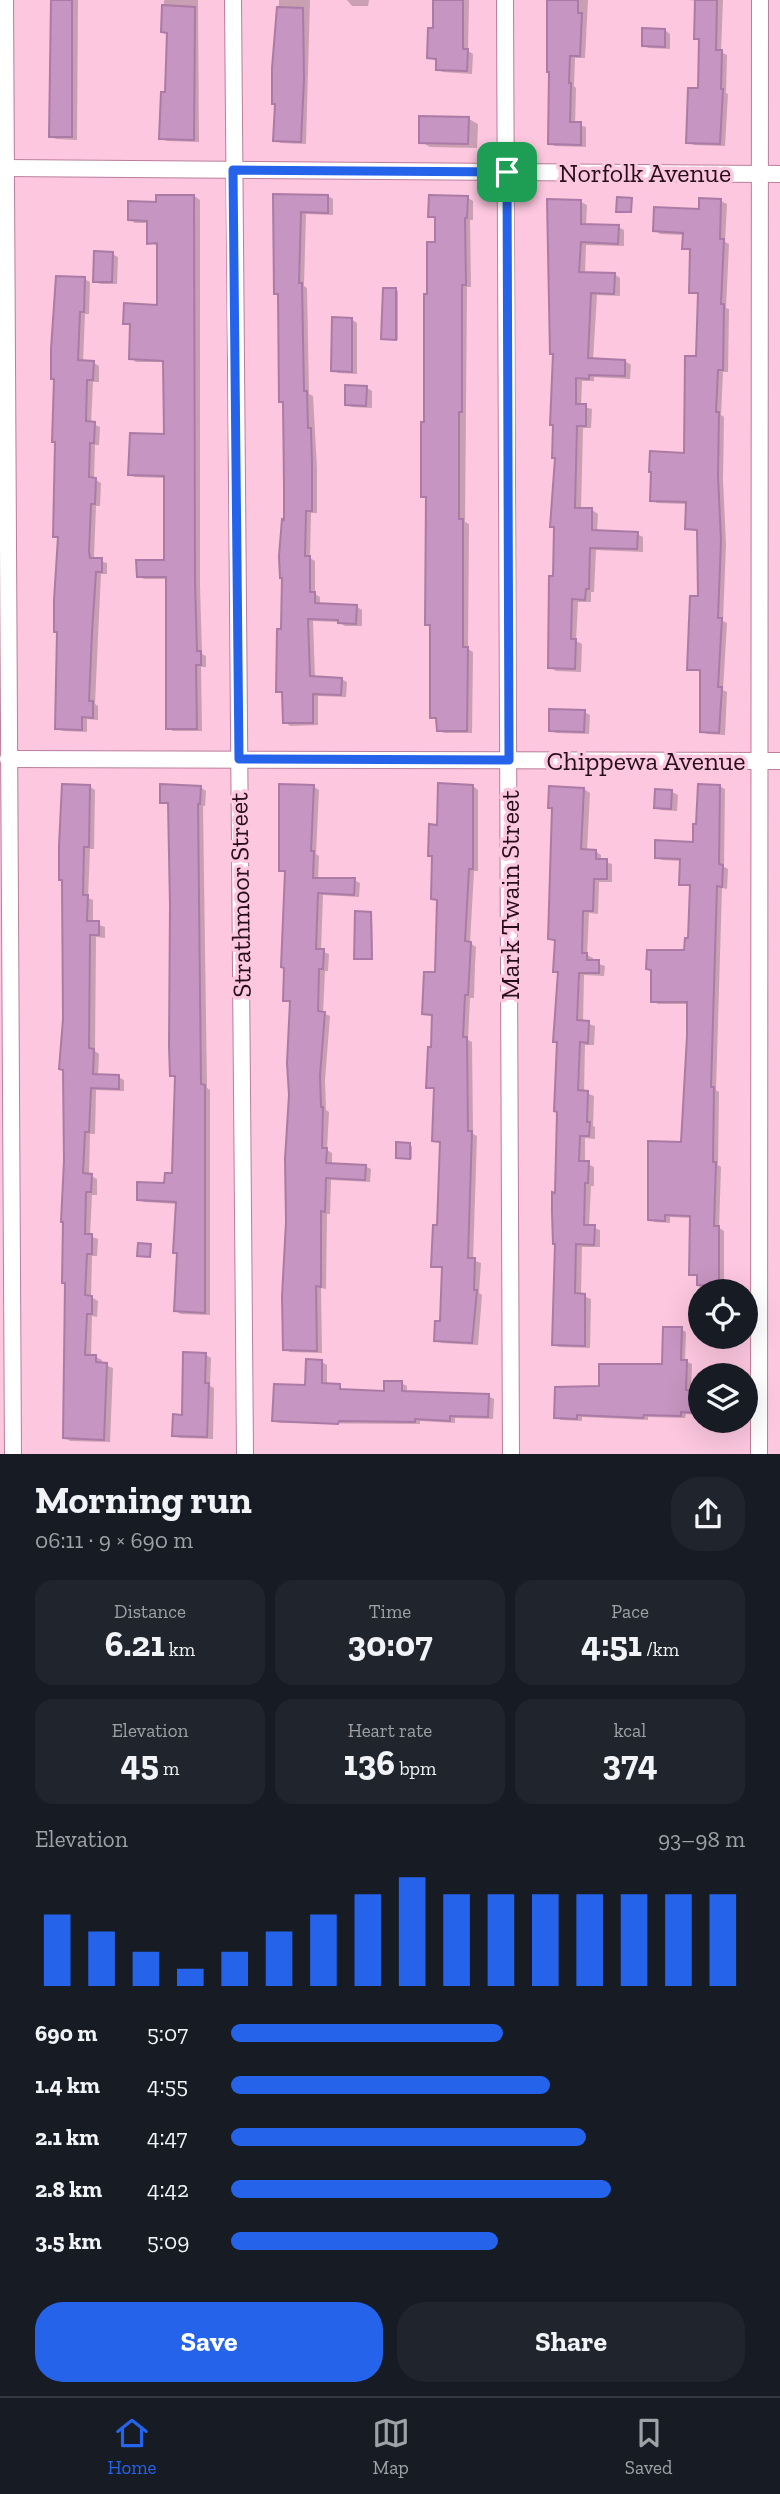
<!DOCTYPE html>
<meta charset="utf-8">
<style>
:root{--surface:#171b24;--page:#20242c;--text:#f1f3f6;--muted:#9ea1a6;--line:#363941;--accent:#2563eb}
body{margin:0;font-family:"Zilla Slab",serif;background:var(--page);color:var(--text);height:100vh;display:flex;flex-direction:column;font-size:26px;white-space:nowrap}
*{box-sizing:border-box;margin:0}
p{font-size:23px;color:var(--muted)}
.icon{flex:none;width:38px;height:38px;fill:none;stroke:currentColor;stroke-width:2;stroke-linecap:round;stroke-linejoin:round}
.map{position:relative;height:1454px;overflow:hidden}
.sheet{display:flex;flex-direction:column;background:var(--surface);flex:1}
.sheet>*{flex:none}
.buttons{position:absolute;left:688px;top:1279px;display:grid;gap:14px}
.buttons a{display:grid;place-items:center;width:70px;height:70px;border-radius:50%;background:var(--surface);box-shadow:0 7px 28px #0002;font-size:35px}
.pin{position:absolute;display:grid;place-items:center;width:60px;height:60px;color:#fff;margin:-30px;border-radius:14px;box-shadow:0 4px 10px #0006}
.round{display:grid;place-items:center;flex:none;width:74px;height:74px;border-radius:28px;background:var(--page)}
.head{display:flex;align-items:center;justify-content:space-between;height:119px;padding:0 35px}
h1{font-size:38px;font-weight:700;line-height:52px}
.metrics{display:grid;grid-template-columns:repeat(3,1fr);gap:10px;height:119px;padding:7px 35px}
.metrics div{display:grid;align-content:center;border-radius:18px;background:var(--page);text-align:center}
.metrics b{font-size:35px;font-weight:700}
.metrics small{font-size:19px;font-weight:400}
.metrics p{font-size:19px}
.chart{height:196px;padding:14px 35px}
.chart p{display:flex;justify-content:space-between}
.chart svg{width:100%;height:126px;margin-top:7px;stroke:var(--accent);stroke-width:6}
.button{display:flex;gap:14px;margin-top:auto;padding:14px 35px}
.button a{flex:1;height:80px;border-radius:28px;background:var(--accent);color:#fff;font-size:28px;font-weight:700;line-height:80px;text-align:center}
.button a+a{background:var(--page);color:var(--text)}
ul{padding:0 35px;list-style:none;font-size:23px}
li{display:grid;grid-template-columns:112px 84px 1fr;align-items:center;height:52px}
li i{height:18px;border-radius:9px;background:var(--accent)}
.dock{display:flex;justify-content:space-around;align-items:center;height:98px;border-top:2px solid var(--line);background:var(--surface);font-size:19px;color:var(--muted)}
.dock a{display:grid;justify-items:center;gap:4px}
.dock .current{color:var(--accent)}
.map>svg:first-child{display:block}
.shadow{fill:#0003}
.building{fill:#c695c1;stroke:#ab7ba6;stroke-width:2}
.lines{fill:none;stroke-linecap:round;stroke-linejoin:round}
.minor-casing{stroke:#bb7e9b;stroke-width:18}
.minor{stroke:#fff;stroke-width:16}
.route-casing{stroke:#fff;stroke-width:14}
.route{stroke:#2563eb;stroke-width:9}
.labels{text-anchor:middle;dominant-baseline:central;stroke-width:7;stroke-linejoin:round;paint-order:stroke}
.street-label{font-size:26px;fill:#260f1b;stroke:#fcc7df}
</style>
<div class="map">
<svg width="780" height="1455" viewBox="0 0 780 1455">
<rect width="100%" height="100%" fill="#fcc7df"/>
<g class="shadow">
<path d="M52 0H78L77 140 56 139 50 136Z"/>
<path d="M164 0H198L199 142 167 141 161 138 167 94 169 35 163 31Z"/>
<path d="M279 0H310L306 144 281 143 275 140Z"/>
<path d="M347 0H369L368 6H352Z"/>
<path d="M435 0H469L468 51 473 54 472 74 443 72 437 69 438 61 429 57 434 30Z"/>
<path d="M546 0H588L585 58H575L574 86 576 88 575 124 586 127V147L555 146 550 143 549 2Z"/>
<path d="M689 0H723L721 52 727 55 726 93 728 94 725 146 694 145 688 142 699 90 701 41 696 38 697 1Z"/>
<path d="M665 30 670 34V49L649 48 643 45Z"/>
<path d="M469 119 478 124 477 148 430 147 421 142Z"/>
<path d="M275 195 328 196 333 199V215L306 214 304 286 307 288 309 394 313 396 317 468V513H311L310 558 315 561V594L320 597V605L357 607 362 610V626H345L339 622 313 621 315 678 341 679 347 682 346 697 318 696V725L290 726 285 722 284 695 278 691 286 521 285 403 281 401 279 295 276 293Z"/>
<path d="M158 196H194L200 200V586L202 654 206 656V667H201L202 731H173L168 728V579H144L138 576 166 562V478L135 477 130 474 166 436 165 362H136L131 358 130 326 125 323 159 306V246L149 243V223H135L130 219 158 203Z"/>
<path d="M468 198 473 201V220H470L471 287H467L465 522 469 524 468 649 473 652 472 733H444L438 730V721L432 717V627L427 624V499L423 496 429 296 436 244V219L430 216Z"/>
<path d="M701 200 721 201 727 204 725 242 729 244 726 308 729 309 728 372H723L721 415 724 417 723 480 726 544 723 621 727 623 723 690 727 692 725 735 707 734 701 731 702 672 689 669 699 598V532L686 528 687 504 657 503 652 500 685 454 698 358 700 295 691 292 692 251 684 248V235L660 234 655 230 701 211Z"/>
<path d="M581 202 587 205 586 226 618 227 624 230V246L586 245 585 274H614L620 278V296L597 295 593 360 625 361 631 365 630 379 594 377V381H582L581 406 592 409 591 428H583L581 510H592L598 514 597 532 637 534 643 537V552L596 550 594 592H591V602H578L576 641 582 644 581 672 556 671 550 667 556 529 552 526 556 458 555 355 551 353Z"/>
<path d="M112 254 118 257 117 284H100L95 281Z"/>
<path d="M84 279 90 282 89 314H85L83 362 94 363 99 366V382H93L91 423 100 427 99 445H95L94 479 101 483 100 506H96L94 556 95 560 107 563V574H101L98 637 95 704 98 706V720L87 719V732L63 731 57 728 59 538 55 536 53 349Z"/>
<path d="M396 290 398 291V340H385L383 339Z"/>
<path d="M351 319 357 323V374L338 373 333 370Z"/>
<path d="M367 388 372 391V408L352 407 346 404Z"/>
<path d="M584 712 590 715 589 734 556 733 550 730Z"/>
<path d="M89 786 95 790 94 849H90L88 898 93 900V923L105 927V938L96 937 95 1051 99 1054 98 1076 118 1077 124 1080V1091L96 1090 95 1134H90L89 1175 97 1179V1195H92L90 1236 98 1239 97 1256H92L91 1297 98 1301 97 1317 92 1316 91 1357H96L102 1360V1364L113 1368 110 1442 70 1441 64 1437 66 1161 65 1071 61 1068Z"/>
<path d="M473 786 478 790V871H474L470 943 476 947 475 965 474 998H470L468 1040 472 1042 473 1134 477 1136 473 1260 481 1263 479 1293 482 1295 478 1345 442 1343 436 1340 442 1323 444 1269 433 1266 439 1227 441 1144 434 1140 435 1090 428 1087 434 1017 424 1013 437 974 438 902 433 898 434 858 429 855 439 827Z"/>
<path d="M719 786 725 789 724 867 728 869 727 889 722 888 716 1090 719 1092 718 1165 721 1167 719 1228 724 1231V1292H700V1328L699 1277 690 1274 692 1218 670 1217V1223L655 1222 649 1219 683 1144 689 1004H658L653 1001V971L648 968 686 952 689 940 691 887 681 884 682 861 662 860 657 857 695 843Z"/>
<path d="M200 787 206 791 205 806H203L207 1088 210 1090V1315L181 1314 175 1311 179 1254 175 1252 178 1204 144 1202 138 1199 166 1185 173 1175 177 1078 171 1075 170 805 162 802Z"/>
<path d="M314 787 319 790 316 854 319 856 318 880H354L360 883 359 897 323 895 321 951 329 954 328 971H325L323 1013 330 1016 325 1080 326 1110 329 1112 327 1150 332 1153V1165L365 1166 371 1169 370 1182 331 1180 330 1214H327L326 1289 321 1288 322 1353 290 1352 285 1349 291 1095 290 1003 285 1000 286 873 280 870Z"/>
<path d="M584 789 590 793 587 851H595L601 855V861L612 864V882H599L598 914 589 913 587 955 593 958V962L605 966 604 976 584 975 583 1022 595 1026 594 1045H585L584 1092 594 1096 593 1126 595 1127V1139L585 1138V1163L594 1167V1186H591L589 1226 600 1230V1247H582L581 1295 591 1299 590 1348 559 1347 553 1344 559 973 555 971 556 942 550 938 554 809 550 807Z"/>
<path d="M672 792 678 795 677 811 661 810 656 807Z"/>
<path d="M370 914 372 915 373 959H358Z"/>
<path d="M410 1145 412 1146V1159L398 1157Z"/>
<path d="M681 1329 686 1332 685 1361 692 1364 691 1392H700V1415L686 1414 685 1418 648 1417V1420L582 1417V1421L561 1420 556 1417 600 1388 664 1366Z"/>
<path d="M206 1355 211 1358 210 1386 214 1388 213 1439 180 1438 174 1435 183 1416Z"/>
<path d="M322 1362 327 1365V1385L339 1386 345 1391 386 1392 401 1383 407 1386V1393L488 1396 494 1399 493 1419 455 1418V1423L420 1421V1424L280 1423 274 1420 307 1386Z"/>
</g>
<g class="building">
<path d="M51 0H72V137H49Z"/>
<path d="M433 0H463V49H468L467 71 436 70V59L427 58 428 28H433Z"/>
<path d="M547 0H578V13H582L580 56H570L569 83H571L570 122H581V145L548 144 549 72H547Z"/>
<path d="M695 0H717L716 50H722L721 89H723L720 144 686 143 688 88H698L699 39H694Z"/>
<path d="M162 5 195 7 194 140 159 139 161 92H165L167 33 161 32Z"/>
<path d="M277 7 303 8 304 78 301 142 273 141 275 104H272V68Z"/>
<path d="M642 28 665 29V47L642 46Z"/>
<path d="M419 116 469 117 468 144 419 143Z"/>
<path d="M273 194 328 195V213L301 212 299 283H302L304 391H307L308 428H311L312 464V511H306L305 556H310V592H315V603L357 605 356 624 338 623V620L308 619 310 676 342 678 341 695 313 694V723H283L282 692H276L277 629H281L282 578H280L279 556 282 519 284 520V484L283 402H279L278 294H274Z"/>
<path d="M156 195H194L195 582 197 651H201V665H196L197 729H166V577H137L136 560H164V476L128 475 130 433 164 434 163 361 129 359 130 324H123L124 303 157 305V243L147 244V221L128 220V201L156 202Z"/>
<path d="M429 195 468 196 467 218H465L466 285H462V412H459V519H463V647H468L467 731H437L436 718H430V625H425L426 497H421V422H424V294H427V242H435V217H428Z"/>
<path d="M617 197 632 198 631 212H616Z"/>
<path d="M699 198 721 199 720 239H724L721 304H724L723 370H718L716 412H719L718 476 721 540 718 618H722L718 687H722L719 733 700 732V670H687L690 596H698L697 530 685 529 686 502 650 501 651 472H649L650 451 684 453 685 356H696L698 293H689L690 249H682L683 233 653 231 654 207 699 209Z"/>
<path d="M547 199 581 200V224L619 225 618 244 581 242 579 272 615 273 614 294 591 293 588 358 625 360V376L589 375V379L576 378V404H586V426H577L575 508H592V530L638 532 637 549 590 548 589 589H586L585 600 572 599 571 639H576L575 669 548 668 549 576H553L554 527H550L555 458H552L553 425H550L553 354H550Z"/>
<path d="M94 251 113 252 112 282H93Z"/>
<path d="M56 276 85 277 84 312H80L78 360 94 361 93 380H87L86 421 95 422 94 443H90L89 477 96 478 95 504H91L89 551 90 558H102V572H96L92 633 89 701H93V718L82 717V730L55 729 57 632H54V600L58 537H53L55 442H52L54 379H51V349Z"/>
<path d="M383 288H396V340L381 339Z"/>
<path d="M332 317 352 318V372L331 371Z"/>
<path d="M345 385 367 386 366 406 345 405Z"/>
<path d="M549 709 585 710 584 732 549 731Z"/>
<path d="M438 783 473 785V869H469L465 941 471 942 470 961 468 995H465L463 1037H467L468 1131H472L468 1258H475L474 1290H477L472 1343 434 1341 435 1321H440L442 1267H431L433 1225H437L440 1142 432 1141 434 1088H426L428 1047H431L432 1015 422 1014 424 972H435L437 900 431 899 432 856H428L429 824 437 825Z"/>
<path d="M62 784 90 785 89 847H84L83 895H88L87 921H99V935H90L89 1048 94 1049 93 1074 119 1075V1089L91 1088 89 1132H85L83 1173 92 1174 91 1192H86L85 1234H92V1254H87L85 1295 92 1296V1314H87L85 1355H96V1362L107 1363 104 1440 63 1438 65 1283H62L63 1222H61L64 1161 63 1070 59 1069 63 1019 62 880H59V846Z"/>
<path d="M160 784 201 786 200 804H198L201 1084 205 1085V1313L174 1311 177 1253H173L176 1202 137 1200V1182L164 1183 165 1173H172L175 1076H170L169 1046 170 905 168 803H160Z"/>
<path d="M279 784 314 785 311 851H314L313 878H355L354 895 318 893 316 949H324L323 969H319L318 1011 325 1012 320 1076 321 1107H323L322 1148H327L326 1163 366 1165 365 1180 326 1178 325 1212 321 1211V1287L316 1286 317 1351 283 1350 282 1296 286 1222 285 1159 289 1095 287 1063 290 1001H283L284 968 281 967 285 871H279Z"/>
<path d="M698 784 720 785 719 864 723 865 722 887 717 886 711 1087H714L713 1162H716L714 1226H719V1286L697 1285V1275H689L690 1216 665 1215V1221L648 1220V1141L681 1142 687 1036V1002H651V970L646 969 647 950H684L685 938H688L690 885H679L680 859 655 858V840L693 842V824H696Z"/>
<path d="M549 786 584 788 581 849 596 850V859H607V879H594L593 911H583L582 953H587V960H599V973H579L577 1020 589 1021 588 1043 580 1042 578 1090 588 1091 587 1122H590L589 1136H580L579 1161H589L588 1183H585L584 1225H595L594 1245 576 1244 575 1293 585 1294V1346L552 1345 555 1244H553L552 1212V1192L555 1193 557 1112 554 1111 557 1042H553L558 972H553L555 940 548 939 552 808H548Z"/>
<path d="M655 789 672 790 671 809 654 808Z"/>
<path d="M355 911 371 912 372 959H354Z"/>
<path d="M396 1142 410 1143V1159L396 1158Z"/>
<path d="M138 1243 151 1244 150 1257 137 1256Z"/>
<path d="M663 1327H682L681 1360H687L686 1390 700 1391V1413L681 1412V1416L644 1415 643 1418 577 1415V1419L554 1418 555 1387 599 1386V1364H662Z"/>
<path d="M183 1352 206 1353 205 1383H209L207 1437 172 1436 173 1414 182 1415Z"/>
<path d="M306 1359 322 1360V1383L340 1384V1389L384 1391V1381H402V1391L489 1394 488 1417 450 1416V1421L415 1419V1422L339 1421 338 1424 272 1421 274 1384 305 1385Z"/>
</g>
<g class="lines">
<defs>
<g id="minor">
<path d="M5 0 13 1455"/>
<path d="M233 0 245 1455"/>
<path d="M505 0 511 1455"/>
<path d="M5 168 780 174"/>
<path d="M8 759 780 761"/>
<path d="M759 1455 760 0"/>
</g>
</defs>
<use href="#minor" class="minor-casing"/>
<use href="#minor" class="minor"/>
</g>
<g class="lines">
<defs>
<path id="route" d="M233 170 507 172 509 760 239 759Z"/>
</defs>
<use href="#route" class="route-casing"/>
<use href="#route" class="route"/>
</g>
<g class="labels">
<g class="street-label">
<text x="645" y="173">Norfolk Avenue</text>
<text x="646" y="761">Chippewa Avenue</text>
<text transform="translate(240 895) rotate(-91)">Strathmoor Street</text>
<text transform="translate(510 895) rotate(-90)">Mark Twain Street</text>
</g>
</g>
</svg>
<div class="buttons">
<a><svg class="icon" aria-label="locate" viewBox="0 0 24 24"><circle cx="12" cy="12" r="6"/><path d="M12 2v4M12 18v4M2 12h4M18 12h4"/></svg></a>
<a><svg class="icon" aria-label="layers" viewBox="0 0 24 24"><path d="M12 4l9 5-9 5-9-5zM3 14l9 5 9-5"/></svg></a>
</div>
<div class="pin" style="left:507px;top:172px;background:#1e9e55"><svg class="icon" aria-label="arrive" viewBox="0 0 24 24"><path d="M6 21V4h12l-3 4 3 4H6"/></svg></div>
</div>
<section class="sheet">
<div class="head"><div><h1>Morning run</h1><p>06:11 · 9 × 690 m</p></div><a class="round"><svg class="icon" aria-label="share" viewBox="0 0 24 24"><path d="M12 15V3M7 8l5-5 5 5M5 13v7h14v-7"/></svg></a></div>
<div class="metrics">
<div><p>Distance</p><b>6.21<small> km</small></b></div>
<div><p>Time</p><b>30:07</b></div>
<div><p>Pace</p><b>4:51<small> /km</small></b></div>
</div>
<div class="metrics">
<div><p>Elevation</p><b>45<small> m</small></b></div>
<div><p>Heart rate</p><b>136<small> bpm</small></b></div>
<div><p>kcal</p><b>374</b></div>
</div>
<div class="chart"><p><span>Elevation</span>93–98 m</p>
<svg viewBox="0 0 160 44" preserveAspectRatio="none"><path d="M5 44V19M15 44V25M25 44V32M35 44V38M45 44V32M55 44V25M65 44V19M75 44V12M85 44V6M95 44V12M105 44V12M115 44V12M125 44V12M135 44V12M145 44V12M155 44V12"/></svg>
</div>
<ul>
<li><b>690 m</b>5:07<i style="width:53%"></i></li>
<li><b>1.4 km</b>4:55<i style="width:62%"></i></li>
<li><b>2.1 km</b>4:47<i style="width:69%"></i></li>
<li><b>2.8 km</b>4:42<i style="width:74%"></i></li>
<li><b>3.5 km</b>5:09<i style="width:52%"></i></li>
</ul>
<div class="button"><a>Save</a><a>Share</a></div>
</section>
<nav class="dock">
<a class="current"><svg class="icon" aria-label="home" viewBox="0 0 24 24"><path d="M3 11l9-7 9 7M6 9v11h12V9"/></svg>Home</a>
<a><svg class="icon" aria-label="map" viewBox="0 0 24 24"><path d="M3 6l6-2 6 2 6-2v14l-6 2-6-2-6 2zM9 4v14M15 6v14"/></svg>Map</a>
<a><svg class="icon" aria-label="saved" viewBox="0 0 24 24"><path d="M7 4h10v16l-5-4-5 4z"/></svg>Saved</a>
</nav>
